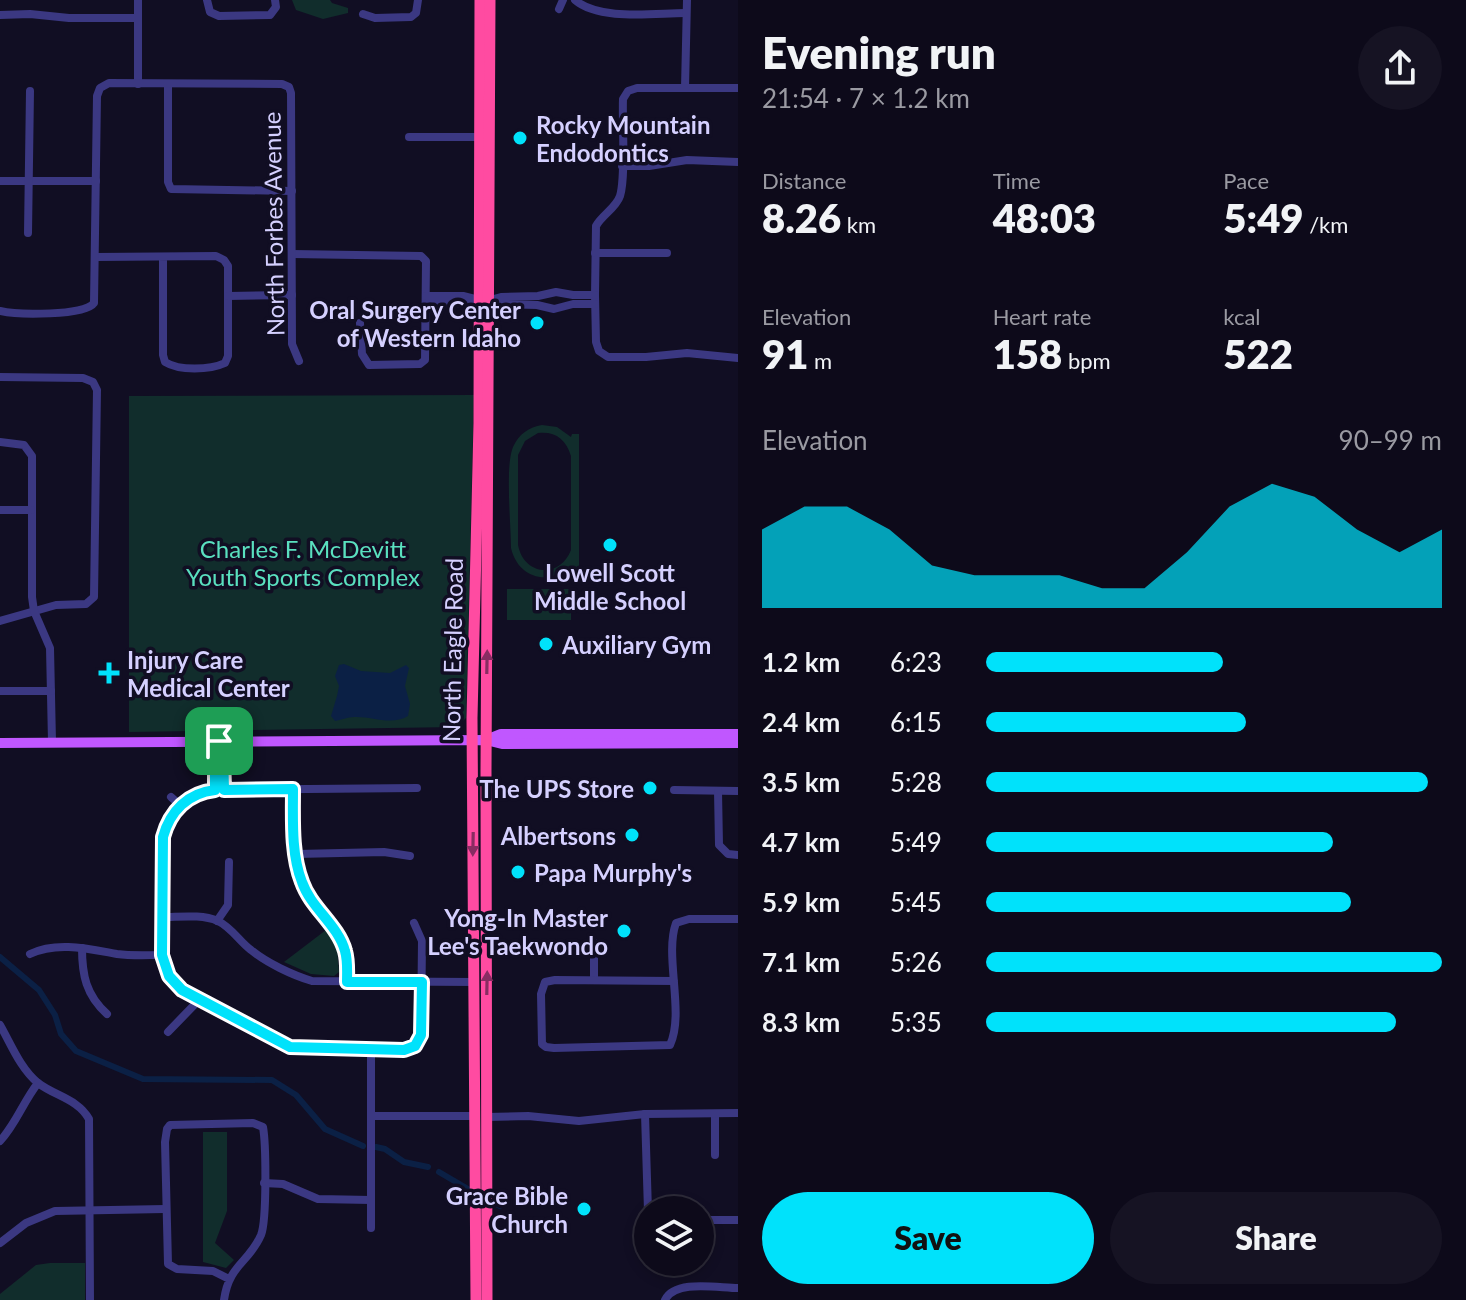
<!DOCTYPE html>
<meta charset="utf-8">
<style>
:root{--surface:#0d0a1a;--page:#161323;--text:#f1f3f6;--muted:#9a9aa2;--line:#2d2b39;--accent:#00e2fb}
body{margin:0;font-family:Lato,sans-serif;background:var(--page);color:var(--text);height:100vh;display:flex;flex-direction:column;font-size:30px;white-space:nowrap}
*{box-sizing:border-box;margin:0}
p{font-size:26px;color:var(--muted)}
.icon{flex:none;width:44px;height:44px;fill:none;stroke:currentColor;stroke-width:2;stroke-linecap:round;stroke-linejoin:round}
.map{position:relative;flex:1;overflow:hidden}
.side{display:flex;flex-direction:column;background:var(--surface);width:728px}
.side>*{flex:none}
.buttons{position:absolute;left:634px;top:1196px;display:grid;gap:16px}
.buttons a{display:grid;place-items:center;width:80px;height:80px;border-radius:50%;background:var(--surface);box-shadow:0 4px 12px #0003,0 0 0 2px var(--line);font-size:40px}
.pin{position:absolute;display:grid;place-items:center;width:68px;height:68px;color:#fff;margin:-34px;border-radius:16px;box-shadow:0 4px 12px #0006}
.round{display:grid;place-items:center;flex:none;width:84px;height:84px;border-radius:42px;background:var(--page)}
.headline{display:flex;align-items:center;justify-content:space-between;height:136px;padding:0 24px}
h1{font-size:44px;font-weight:800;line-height:60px}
.metrics{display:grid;grid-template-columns:repeat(3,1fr);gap:12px;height:136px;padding:8px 24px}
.metrics div{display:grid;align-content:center}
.metrics b{font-size:40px;font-weight:800}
.metrics small{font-size:22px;font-weight:400}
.metrics p{font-size:22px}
.chart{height:224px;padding:16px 24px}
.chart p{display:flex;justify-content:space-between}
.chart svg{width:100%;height:144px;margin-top:8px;fill:var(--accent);opacity:.7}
.button{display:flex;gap:16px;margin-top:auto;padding:16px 24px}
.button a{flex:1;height:92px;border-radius:48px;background:var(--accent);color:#111;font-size:32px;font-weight:800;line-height:92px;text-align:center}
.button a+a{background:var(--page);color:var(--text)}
ul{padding:0 24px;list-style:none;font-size:26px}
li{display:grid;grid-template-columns:128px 96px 1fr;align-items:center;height:60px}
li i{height:20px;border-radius:10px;background:var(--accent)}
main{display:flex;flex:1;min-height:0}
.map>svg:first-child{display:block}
.green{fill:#112d2c;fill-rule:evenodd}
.water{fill:#0b2045}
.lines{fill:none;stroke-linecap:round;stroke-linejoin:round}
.canal{stroke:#0b2045;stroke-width:6}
.minor{stroke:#3b3882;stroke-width:8}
.major{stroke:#c057ff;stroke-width:10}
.highway{stroke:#ff4ba1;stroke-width:11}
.oneway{fill:#882c62}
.route-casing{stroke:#fff;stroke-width:16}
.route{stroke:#00e2fb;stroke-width:10}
.poi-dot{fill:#00e2fb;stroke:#110e23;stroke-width:3}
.labels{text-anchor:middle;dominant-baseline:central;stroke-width:7;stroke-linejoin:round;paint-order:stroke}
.poi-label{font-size:24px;font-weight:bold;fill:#d5d0ff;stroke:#110e23;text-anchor:end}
.street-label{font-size:24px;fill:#d5d0ff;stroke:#110e23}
.park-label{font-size:24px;fill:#5ae0bf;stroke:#110e23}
</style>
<main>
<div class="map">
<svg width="738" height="1300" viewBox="0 0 738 1300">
<rect width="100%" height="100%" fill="#110e23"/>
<g class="green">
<path d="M292 0H330L332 3 348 8V13L323 19 296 10Z"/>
<path d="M474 395 466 718 457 727 129 732V396Z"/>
<path d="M542 425 557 427 571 437 572 434H579V570H571L570 567C548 586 518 578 511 548 511 525 505 466 513 447 519 434 529 427 542 425ZM538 433C555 431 566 439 571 456V550C560 579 524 576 518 545V455L525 441Z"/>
<rect x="507" y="589" width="64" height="31"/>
<path d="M326 930 337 948 339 972 334 976 311 974 284 962Z"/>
<path d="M203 1132H227V1211L215 1243 234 1260 226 1268 203 1262Z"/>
<path d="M50 1263H85V1300H0V1294L36 1265Z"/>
</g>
<path class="water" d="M344 664 361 671 390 673 406 665 409 668 405 686 410 704 408 716C391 726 372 716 354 717 348 717 341 720 335 721L331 716 337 696 339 686 335 676 339 665Z"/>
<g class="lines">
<g class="canal">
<path d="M0 957 39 990 55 1015 61 1034 76 1051 143 1079 272 1080 296 1095 325 1129 363 1146"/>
<path d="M376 1147 385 1149 404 1162 428 1167"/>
<path d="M439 1172 468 1189"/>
<path d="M494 1203 500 1206"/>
</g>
<g class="minor">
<path d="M207 0 210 12 219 16 270 15 276 7 275 0"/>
<path d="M575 0C599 21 654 13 685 13"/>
<path d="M559 9 563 0"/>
<path d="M363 14 375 18 411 17 416 13 418 0"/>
<path d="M0 15 30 14 69 18H138"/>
<path d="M138 84V0"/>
<path d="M168 84V182L171 189 292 191"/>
<path d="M685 88 687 0"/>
<path d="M738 88H637L628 91 623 99C622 121 626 177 620 196 616 208 602 215 596 226L595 295 596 342 599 351 608 357H646L687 353 738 358"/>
<path d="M409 137H480"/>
<path d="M622 166H649L687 160 738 162"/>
<path d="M0 181H96"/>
<path d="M28 233 30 91"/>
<path d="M595 253H667"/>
<path d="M292 254 421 256 426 261 425 360 420 364 369 365 362 354 360 323"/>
<path d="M96 257 216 256 224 260 228 266V356L225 363C210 370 179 371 165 362L163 355V257"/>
<path d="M595 295H573L556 292 538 296 501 297 490 300 500 304 537 305 554 309 573 304H595"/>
<path d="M228 296 292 295"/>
<path d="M426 296H463L479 300 464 303 427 304"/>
<path d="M0 311C17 315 85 316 94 303L97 96 100 88 109 83 282 84 289 87 291 93 292 344 299 361"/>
<path d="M0 377 83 378 93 382 97 390 94 597 86 604 56 605 0 621"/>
<path d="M0 442 24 445 32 456V597L34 611 50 648 52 742"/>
<path d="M0 510H31"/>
<path d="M0 691H51"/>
<path d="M293 789C293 819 291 854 302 882 311 908 338 925 345 951 348 961 347 972 347 982"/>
<path d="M215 790V752L219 741 223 752 224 790"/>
<path d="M674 790 738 791"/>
<path d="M718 791 719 845 728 854 738 855"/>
<path d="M171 797 180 805"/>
<path d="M297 854 384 852 410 856"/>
<path d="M162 917C180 917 201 914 218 921 232 928 239 941 251 950 267 963 292 975 312 981L475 982"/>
<path d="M217 921 228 905 229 862"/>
<path d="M414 923 422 941 421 1035 417 1044 404 1050 290 1047 182 990C174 983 167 976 164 965 158 945 159 840 168 822 177 804 193 794 213 790L417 788"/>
<path d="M82 948C82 975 86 995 107 1014"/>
<path d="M30 954C57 941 89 949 117 954 132 956 147 955 162 955"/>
<path d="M594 980V943"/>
<path d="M674 981 555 980 545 982 541 994 542 1044 546 1047 554 1048 670 1045C685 1013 664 956 676 923L689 919H738"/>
<path d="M0 1025C11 1044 20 1068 38 1083 55 1096 78 1099 89 1119L90 1300"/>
<path d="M168 1032 199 1000"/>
<path d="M645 1114 648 1211"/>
<path d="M715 1114V1155"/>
<path d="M371 1116H474"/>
<path d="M486 1117 528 1116 579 1121 645 1114 738 1113"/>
<path d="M0 1141C16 1124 23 1102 38 1083"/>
<path d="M264 1183 283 1184 318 1199 371 1200"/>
<path d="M700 1220H738"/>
<path d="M371 1228V1049"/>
<path d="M0 1243 26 1223 55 1211 165 1209"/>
<path d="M224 1300C229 1264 249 1263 261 1235 267 1220 266 1144 263 1127L253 1123 170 1125 167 1129 165 1142 168 1264 177 1269 213 1271 229 1279"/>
<path d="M665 1300C675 1279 718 1288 738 1288"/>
</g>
<g class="major">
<path d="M486 740 501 734H738"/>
<path d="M0 743 486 740 502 744 738 743"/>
</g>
<g class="highway">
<path d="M476 1300 472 718 479 423 480 0"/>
<path d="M487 1300 486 771 490 0"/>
</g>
</g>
<defs><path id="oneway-solid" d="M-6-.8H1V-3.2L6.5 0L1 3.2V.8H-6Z" transform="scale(2)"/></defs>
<g class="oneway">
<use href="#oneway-solid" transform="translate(487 662) rotate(-89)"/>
<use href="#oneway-solid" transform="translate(473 844) rotate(91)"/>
<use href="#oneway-solid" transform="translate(487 983) rotate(-89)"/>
</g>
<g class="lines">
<defs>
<path id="route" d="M219 741 223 752 224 790 293 789C293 819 291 854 302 882 311 908 338 925 345 951 348 961 347 972 347 982H422L421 1035 415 1046 404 1050 290 1047 182 990 169 976 162 955 163 837C170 811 188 793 215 790V752Z"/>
</defs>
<use href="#route" class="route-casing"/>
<use href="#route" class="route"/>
</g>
<g class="poi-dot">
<circle cx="520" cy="138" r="8"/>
<circle cx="537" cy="323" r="8"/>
<circle cx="610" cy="545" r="8"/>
<circle cx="546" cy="644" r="8"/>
<path d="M105 661h8v8h8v8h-8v8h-8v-8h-8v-8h8z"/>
<circle cx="650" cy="788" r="8"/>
<circle cx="632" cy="835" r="8"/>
<circle cx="518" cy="872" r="8"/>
<circle cx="624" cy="931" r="8"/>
<circle cx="584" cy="1209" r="8"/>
</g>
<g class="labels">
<g class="poi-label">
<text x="536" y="124" text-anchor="start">Rocky Mountain<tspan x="536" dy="28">Endodontics</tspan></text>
<text x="521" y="309">Oral Surgery Center<tspan x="521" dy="28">of Western Idaho</tspan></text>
<text x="610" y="572" text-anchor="middle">Lowell Scott<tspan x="610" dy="28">Middle School</tspan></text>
<text x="562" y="644" text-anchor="start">Auxiliary Gym</text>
<text x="127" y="659" text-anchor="start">Injury Care<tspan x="127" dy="28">Medical Center</tspan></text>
<text x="634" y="788">The UPS Store</text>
<text x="616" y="835">Albertsons</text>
<text x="534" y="872" text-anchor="start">Papa Murphy's</text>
<text x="608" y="917">Yong-In Master<tspan x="608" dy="28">Lee's Taekwondo</tspan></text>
<text x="568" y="1195">Grace Bible<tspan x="568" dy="28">Church</tspan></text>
</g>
<g class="street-label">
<text transform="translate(273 224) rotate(-91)">North Forbes Avenue</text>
<text transform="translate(452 650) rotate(-89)">North Eagle Road</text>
</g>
<g class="park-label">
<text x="303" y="548">Charles F. McDevitt<tspan x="303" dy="28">Youth Sports Complex</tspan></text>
</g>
</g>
</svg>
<div class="buttons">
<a><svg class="icon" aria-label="layers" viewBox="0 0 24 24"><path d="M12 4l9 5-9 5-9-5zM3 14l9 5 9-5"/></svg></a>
</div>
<div class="pin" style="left:219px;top:741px;background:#1e9e55"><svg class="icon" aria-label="arrive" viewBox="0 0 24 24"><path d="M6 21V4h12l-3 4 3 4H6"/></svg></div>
</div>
<section class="side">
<div class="headline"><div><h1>Evening run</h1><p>21:54 · 7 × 1.2 km</p></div><a class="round"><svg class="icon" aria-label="share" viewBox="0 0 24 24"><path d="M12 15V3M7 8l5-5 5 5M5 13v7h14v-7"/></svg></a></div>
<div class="metrics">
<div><p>Distance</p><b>8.26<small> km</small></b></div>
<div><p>Time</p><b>48:03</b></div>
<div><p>Pace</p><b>5:49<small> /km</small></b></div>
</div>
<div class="metrics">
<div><p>Elevation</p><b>91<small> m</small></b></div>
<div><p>Heart rate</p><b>158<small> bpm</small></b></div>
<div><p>kcal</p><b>522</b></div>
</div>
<div class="chart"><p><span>Elevation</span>90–99 m</p>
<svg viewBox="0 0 160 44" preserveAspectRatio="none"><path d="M0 44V20L10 13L20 13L30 20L40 31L50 34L60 34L70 34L80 38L90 38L100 27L110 13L120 6L130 10L140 20L150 27L160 20V44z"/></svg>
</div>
<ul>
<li><b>1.2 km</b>6:23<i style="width:52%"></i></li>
<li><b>2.4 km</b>6:15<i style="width:57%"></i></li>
<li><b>3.5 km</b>5:28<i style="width:97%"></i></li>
<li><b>4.7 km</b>5:49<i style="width:76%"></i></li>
<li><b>5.9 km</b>5:45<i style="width:80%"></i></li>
<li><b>7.1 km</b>5:26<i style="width:100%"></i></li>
<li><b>8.3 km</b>5:35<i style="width:90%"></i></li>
</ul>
<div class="button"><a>Save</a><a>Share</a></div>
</section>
</main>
